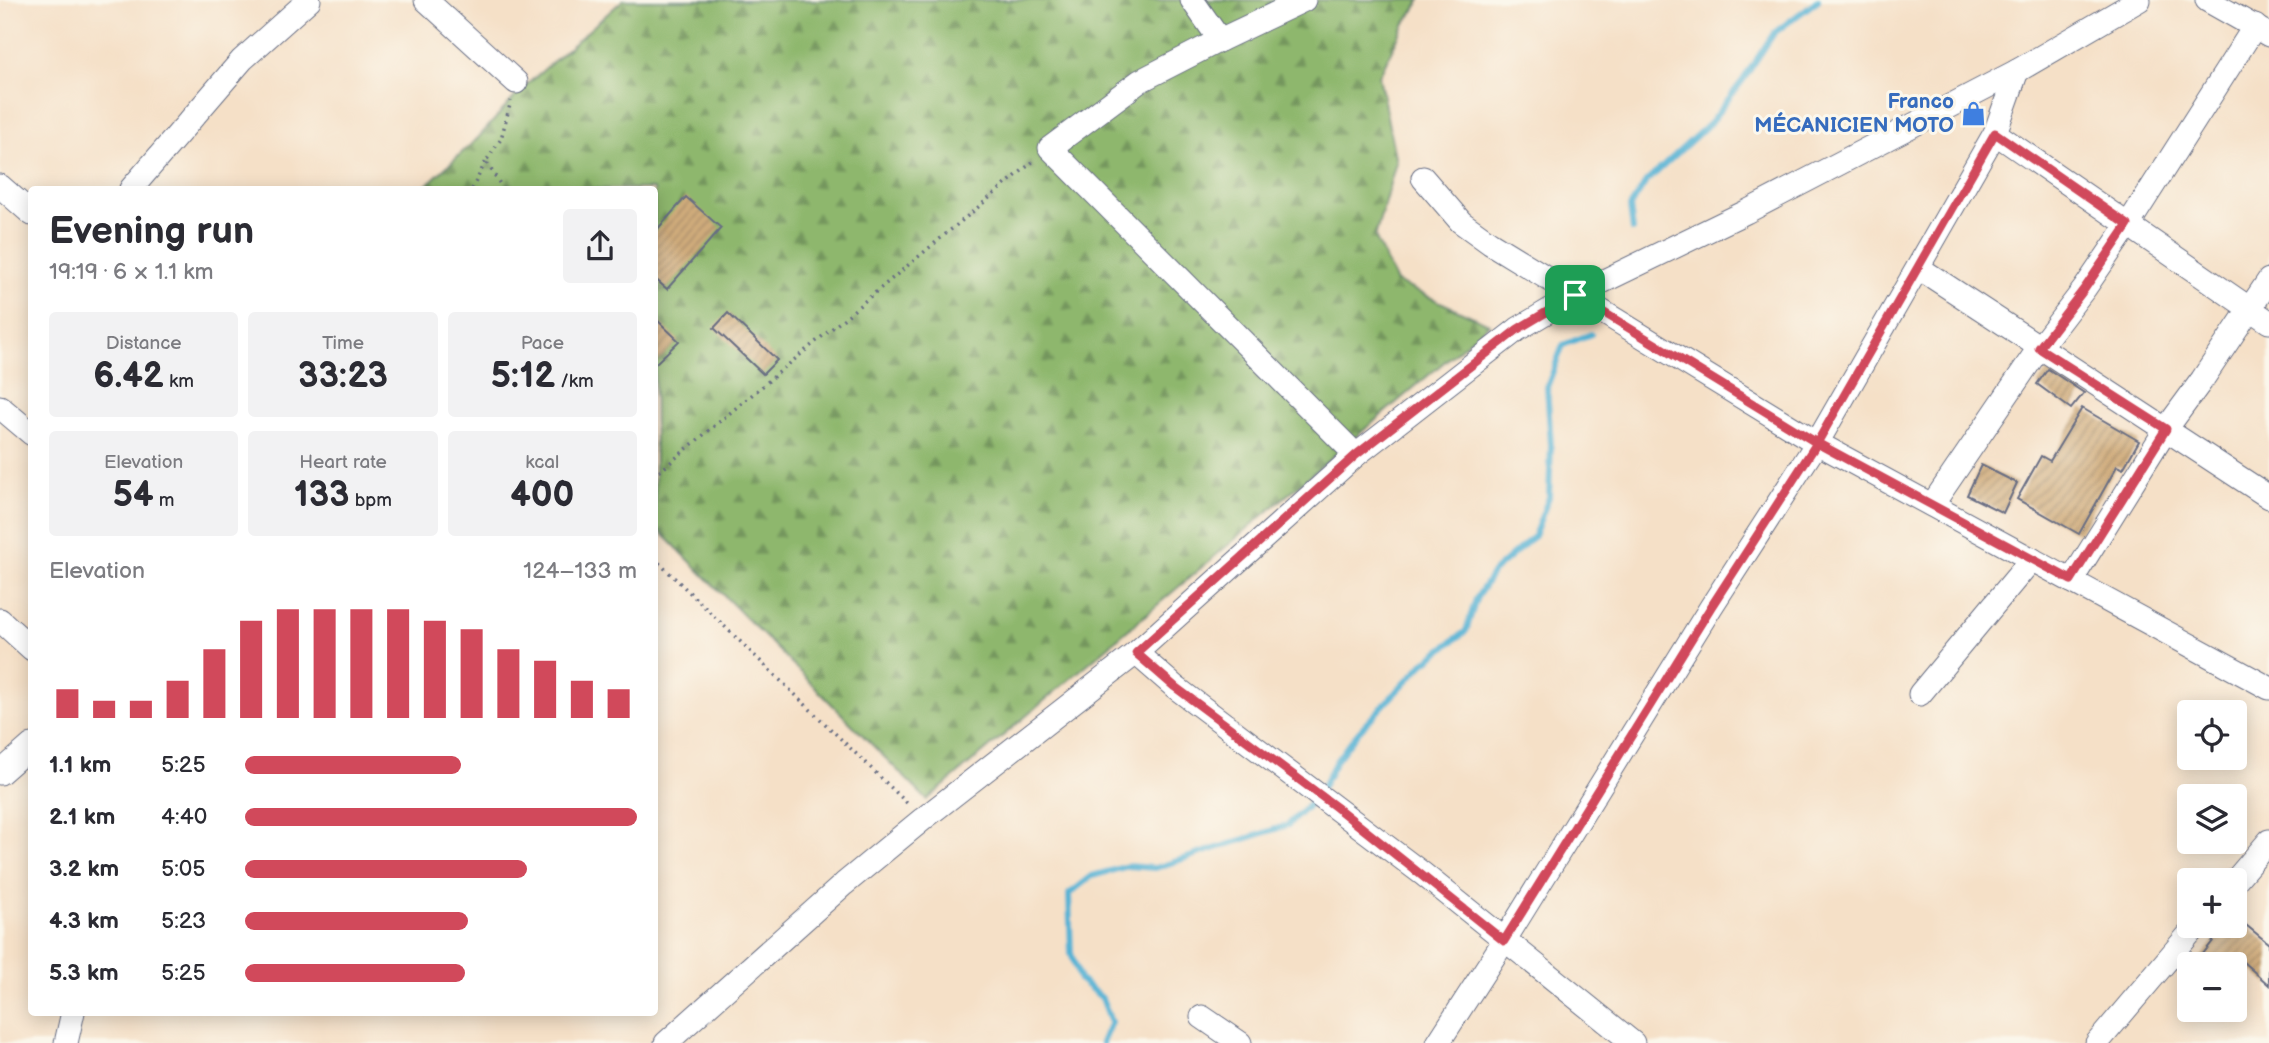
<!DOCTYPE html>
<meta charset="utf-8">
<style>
:root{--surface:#fff;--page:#f2f2f3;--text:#2b2b33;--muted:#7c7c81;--accent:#d1495b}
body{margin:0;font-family:"Balsamiq Sans",sans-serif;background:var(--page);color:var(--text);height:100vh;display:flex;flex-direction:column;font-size:26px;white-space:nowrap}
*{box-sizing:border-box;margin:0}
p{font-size:23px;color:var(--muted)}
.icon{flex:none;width:38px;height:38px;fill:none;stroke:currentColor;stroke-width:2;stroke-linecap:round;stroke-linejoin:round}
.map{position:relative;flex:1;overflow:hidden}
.details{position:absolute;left:28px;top:186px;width:630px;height:830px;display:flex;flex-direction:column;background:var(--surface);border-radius:7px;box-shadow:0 4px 18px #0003}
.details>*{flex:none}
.tools{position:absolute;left:2177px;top:700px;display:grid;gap:14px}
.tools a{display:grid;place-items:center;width:70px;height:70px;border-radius:7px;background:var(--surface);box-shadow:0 4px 18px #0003;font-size:35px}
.pin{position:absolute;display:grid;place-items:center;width:60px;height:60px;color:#fff;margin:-30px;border-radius:14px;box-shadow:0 4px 10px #0006}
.round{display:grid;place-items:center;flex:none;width:74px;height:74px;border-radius:7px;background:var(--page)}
.headline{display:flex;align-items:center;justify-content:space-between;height:119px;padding:0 21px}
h1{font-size:38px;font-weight:600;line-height:52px}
.stats{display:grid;grid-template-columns:repeat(3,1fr);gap:10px;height:119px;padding:7px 21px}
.stats div{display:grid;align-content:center;border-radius:7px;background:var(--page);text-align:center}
.stats b{font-size:35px;font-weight:600}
.stats small{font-size:19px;font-weight:400}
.stats p{font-size:19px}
.chart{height:196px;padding:14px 21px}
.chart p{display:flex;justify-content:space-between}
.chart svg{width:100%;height:126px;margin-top:7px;stroke:var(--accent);stroke-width:6}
ul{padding:0 21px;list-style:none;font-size:23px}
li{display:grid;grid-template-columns:112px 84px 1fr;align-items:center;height:52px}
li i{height:18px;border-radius:9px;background:var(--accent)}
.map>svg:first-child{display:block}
.forest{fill:url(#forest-firs);stroke:#547366;stroke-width:2}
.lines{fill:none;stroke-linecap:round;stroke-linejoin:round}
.stream{stroke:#57b2d4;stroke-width:6}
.building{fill:url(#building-hatch)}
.minor-casing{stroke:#676d83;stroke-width:25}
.path{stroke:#676d83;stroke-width:3.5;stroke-dasharray:2 5;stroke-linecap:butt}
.minor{stroke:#fff;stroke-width:23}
.route-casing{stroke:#fff;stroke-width:14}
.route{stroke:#d1495b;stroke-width:9}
.labels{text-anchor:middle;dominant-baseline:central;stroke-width:6;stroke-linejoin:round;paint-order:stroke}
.shop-label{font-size:21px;font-weight:bold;fill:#366cbe;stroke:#fbf7ec;text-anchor:end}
</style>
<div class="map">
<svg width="2269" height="1043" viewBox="0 0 2269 1043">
<defs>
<pattern id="forest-firs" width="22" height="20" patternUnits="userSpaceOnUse" patternTransform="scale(1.75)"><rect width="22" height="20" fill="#8eb76d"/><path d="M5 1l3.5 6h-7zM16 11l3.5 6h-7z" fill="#73955d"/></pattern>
<pattern id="building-hatch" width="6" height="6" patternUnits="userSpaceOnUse" patternTransform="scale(1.75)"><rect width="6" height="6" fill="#d0ac7c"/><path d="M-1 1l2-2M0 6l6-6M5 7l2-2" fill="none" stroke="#a88c69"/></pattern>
</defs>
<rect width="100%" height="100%" fill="#fbf7ec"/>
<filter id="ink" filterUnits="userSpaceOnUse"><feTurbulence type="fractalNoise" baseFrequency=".0143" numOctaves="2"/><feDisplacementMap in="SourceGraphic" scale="14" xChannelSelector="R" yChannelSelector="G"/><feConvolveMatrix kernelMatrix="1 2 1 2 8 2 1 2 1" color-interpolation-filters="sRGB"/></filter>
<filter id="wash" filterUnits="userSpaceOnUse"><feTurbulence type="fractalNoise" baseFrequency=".00686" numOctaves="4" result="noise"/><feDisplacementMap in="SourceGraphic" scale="28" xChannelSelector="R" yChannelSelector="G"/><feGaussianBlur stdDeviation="1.57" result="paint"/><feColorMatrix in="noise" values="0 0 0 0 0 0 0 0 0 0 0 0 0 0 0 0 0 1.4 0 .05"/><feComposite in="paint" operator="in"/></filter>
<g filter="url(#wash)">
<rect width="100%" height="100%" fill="#f5e0c7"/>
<path class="forest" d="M623 0H1421L1405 23 1379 76 1396 162 1375 237 1396 282 1489 324 927 800 655 526 654 189H422L478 138 522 89Z"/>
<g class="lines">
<g class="stream">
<path d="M1633 230 1630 207 1646 182 1710 123 1743 80 1774 33 1818 0"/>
<path d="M1321 790 1336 761 1358 732 1424 663 1466 631 1476 599 1493 572 1534 536 1549 497 1551 445 1547 387 1563 345 1591 334"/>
<path d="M1102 1043 1111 1022 1102 998 1080 980 1071 953 1069 894 1092 876 1128 866 1155 868 1288 825 1315 799"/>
</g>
</g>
<g id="blocks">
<g class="building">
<path d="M686 197 721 228 667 289 654 278V233Z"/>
<path d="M728 313 777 360 763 374 714 328Z"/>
<path d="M654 317 679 341 654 365Z"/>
<path d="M2048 369 2084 393 2071 409 2037 384Z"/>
<path d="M2082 408 2139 441 2123 469 2117 466 2079 534 2017 499 2041 456 2050 461Z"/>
<path d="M1981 465 2017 483 2003 513 1967 495Z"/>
<path d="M2235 916 2269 944V985L2234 954 2227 964H2195L2225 926H2235Z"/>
</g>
</g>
</g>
<g filter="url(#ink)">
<use href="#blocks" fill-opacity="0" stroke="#676d83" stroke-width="2"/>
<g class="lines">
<defs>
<g id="minor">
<path d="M426 0 516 82"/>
<path d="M1192 0 1220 40 1304 0"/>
<path d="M2207 0 2269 35"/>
<path d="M1220 40 1140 81 1050 148 1356 455"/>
<path d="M1995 133 2269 322"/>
<path d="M1423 178 1461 222 1490 243 1817 443 2269 688"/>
<path d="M0 186 32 214"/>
<path d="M131 189 242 60 309 0"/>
<path d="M1919 268 2269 497"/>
<path d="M0 407 32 434"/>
<path d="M1932 505 2039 348 2085 288 2128 225 2255 26"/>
<path d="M2071 581 2166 429 2202 380 2269 280"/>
<path d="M0 620 32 649"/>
<path d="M1136 653 1175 687 1423 874 1633 1043"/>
<path d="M1920 694 2032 559"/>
<path d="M0 773 32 745"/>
<path d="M2235 881 2269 841"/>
<path d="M1202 1017 1240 1043"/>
<path d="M66 1043 73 1012"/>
<path d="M666 1043 844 884 923 819 1136 653 1356 455 1518 329 1575 295 1746 212 2017 71 2139 0"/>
<path d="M1438 1043 1504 941 1711 607 1817 443 1995 133 2017 71"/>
<path d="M2097 1043 2196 926"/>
</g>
</defs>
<use href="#minor" class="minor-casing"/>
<g class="path">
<path d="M472 189 486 161"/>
<path d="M503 189 486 161 501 139 511 101"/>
<path d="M654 476 1035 160"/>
<path d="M654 558 909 805"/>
</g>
<use href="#minor" class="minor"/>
</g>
</g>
<g class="lines" filter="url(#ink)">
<defs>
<path id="route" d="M1575 295 1518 329 1356 455 1136 653 1175 687 1336 807 1504 941 1711 607 1817 443 2071 580 2166 429 2039 348 2085 288 2128 225 1995 133 1817 443 1575 295"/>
</defs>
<use href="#route" class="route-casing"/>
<use href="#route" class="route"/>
</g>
<defs>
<symbol id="shop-bare" viewBox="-9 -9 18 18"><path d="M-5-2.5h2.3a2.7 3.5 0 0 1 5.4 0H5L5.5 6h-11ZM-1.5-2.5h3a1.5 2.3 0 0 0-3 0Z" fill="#3f7fe0" stroke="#fbf7ec" stroke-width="2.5" paint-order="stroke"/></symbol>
</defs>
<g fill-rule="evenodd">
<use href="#shop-bare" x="1956" y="96" width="35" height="35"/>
</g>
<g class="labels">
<g class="shop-label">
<text x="1954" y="101">Franco<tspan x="1954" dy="24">MÉCANICIEN MOTO</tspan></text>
</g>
</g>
</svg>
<div class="tools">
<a><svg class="icon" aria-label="locate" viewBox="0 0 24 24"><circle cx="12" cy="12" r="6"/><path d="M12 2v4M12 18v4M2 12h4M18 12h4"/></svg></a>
<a><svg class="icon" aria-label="layers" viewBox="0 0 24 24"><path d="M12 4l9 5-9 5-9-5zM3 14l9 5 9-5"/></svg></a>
<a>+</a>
<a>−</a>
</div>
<div class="pin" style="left:1575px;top:295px;background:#1e9e55"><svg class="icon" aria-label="arrive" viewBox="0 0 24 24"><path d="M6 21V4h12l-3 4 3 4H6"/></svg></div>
<section class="details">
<div class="headline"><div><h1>Evening run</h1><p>19:19 · 6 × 1.1 km</p></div><a class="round"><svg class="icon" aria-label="share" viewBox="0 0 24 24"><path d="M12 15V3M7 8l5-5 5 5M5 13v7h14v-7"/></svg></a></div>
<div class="stats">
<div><p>Distance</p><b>6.42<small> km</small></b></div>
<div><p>Time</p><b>33:23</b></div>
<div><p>Pace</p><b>5:12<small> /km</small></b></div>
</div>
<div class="stats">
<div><p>Elevation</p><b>54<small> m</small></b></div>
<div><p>Heart rate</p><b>133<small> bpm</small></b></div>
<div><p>kcal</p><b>400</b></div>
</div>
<div class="chart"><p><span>Elevation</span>124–133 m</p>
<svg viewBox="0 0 160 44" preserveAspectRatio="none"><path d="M5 44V34M15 44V38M25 44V38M35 44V31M45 44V20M55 44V10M65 44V6M75 44V6M85 44V6M95 44V6M105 44V10M115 44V13M125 44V20M135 44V24M145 44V31M155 44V34"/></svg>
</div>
<ul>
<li><b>1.1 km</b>5:25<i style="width:55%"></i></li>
<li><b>2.1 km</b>4:40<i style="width:100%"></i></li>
<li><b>3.2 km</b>5:05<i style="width:72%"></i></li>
<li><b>4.3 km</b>5:23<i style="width:57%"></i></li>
<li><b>5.3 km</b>5:25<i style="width:56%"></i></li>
</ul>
</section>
</div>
